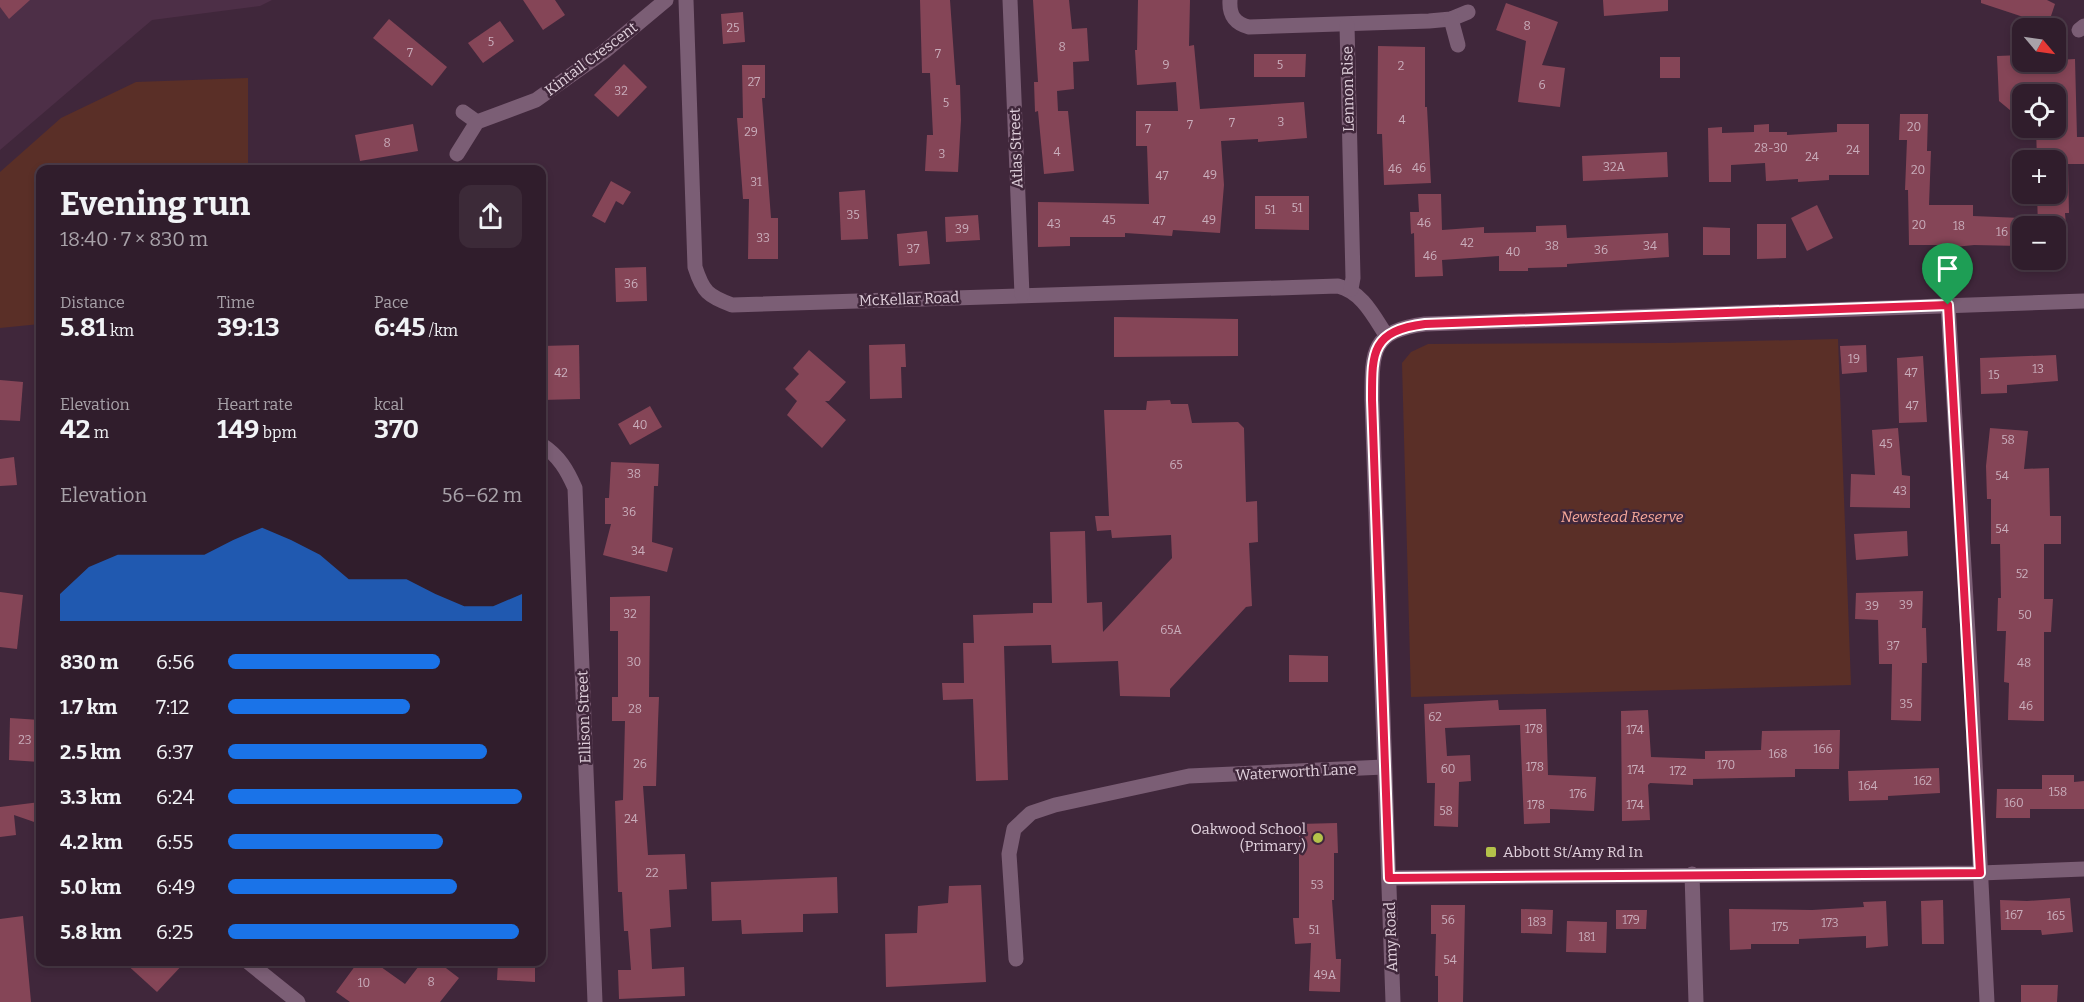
<!DOCTYPE html>
<meta charset="utf-8">
<style>
:root{--surface:#301d2c;--page:#3c2a38;--text:#f1f3f6;--muted:#a8a2a9;--line:#4b3b48;--accent:#1a73e8}
body{margin:0;font-family:Bitter,serif;background:var(--page);color:var(--text);height:100vh;display:flex;flex-direction:column;font-size:22px;white-space:nowrap}
*{box-sizing:border-box;margin:0}
p{font-size:20px;color:var(--muted)}
.icon{flex:none;width:33px;height:33px;fill:none;stroke:currentColor;stroke-width:2;stroke-linecap:round;stroke-linejoin:round}
.map{position:relative;flex:1;overflow:hidden}
.side{position:absolute;left:36px;top:165px;width:510px;height:801px;display:flex;flex-direction:column;background:var(--surface);border-radius:12px;box-shadow:0 3px 9px #0003,0 0 0 2px var(--line)}
.side>*{flex:none}
.needle{width:39px;rotate:119deg}
.fabs{position:absolute;left:2012px;top:18px;display:grid;gap:12px}
.fabs a{display:grid;place-items:center;width:54px;height:54px;border-radius:12px;background:var(--surface);box-shadow:0 3px 9px #0003,0 0 0 2px var(--line);font-size:30px}
.pin{position:absolute;display:grid;place-items:center;width:51px;height:51px;color:#fff;margin:-62px -26px;border-radius:50% 50% 50% 0;rotate:-45deg;box-shadow:0 0 6px #0007}
.pin .icon{rotate:45deg}
.round{display:grid;place-items:center;flex:none;width:63px;height:63px;border-radius:12px;background:var(--page)}
.head{display:flex;align-items:center;justify-content:space-between;height:102px;padding:0 24px}
h1{font-size:33px;font-weight:700;line-height:45px}
.stats{display:grid;grid-template-columns:repeat(3,1fr);gap:9px;height:102px;padding:6px 24px}
.stats div{display:grid;align-content:center}
.stats b{font-size:26px;font-weight:700}
.stats small{font-size:16px;font-weight:400}
.stats p{font-size:16px}
.chart{height:168px;padding:12px 24px}
.chart p{display:flex;justify-content:space-between}
.chart svg{width:100%;height:108px;margin-top:6px;fill:var(--accent);opacity:.7}
ul{padding:0 24px;list-style:none;font-size:20px}
li{display:grid;grid-template-columns:96px 72px 1fr;align-items:center;height:45px}
li i{height:15px;border-radius:8px;background:var(--accent)}
.map>svg:first-child{display:block}
.built{fill:#4d2f47}
.green{fill:#5a2f27}
.building{fill:#854557}
.lines{fill:none;stroke-linecap:round;stroke-linejoin:round}
.minor{stroke:#7b5e75;stroke-width:15}
.route-casing{stroke:#fff;stroke-width:12}
.route{stroke:#e11d48;stroke-width:8}
.poi-dot{fill:#b4c24a;stroke:#40273b;stroke-width:2}
.labels{text-anchor:middle;dominant-baseline:central;stroke-width:5;stroke-linejoin:round;paint-order:stroke}
.number-label{font-size:12px;fill:#c9adbb}
.street-label{font-size:15px;fill:#e0d0dc;stroke:#40273b}
.park-label{font-size:15px;font-style:italic;fill:#f6a89a;stroke:#40273b}
.poi-label{font-size:15px;fill:#e0d0dc;stroke:#40273b;text-anchor:end}
</style>
<div class="map">
<svg width="2084" height="1002" viewBox="0 0 2084 1002">
<rect width="100%" height="100%" fill="#40273b"/>
<path class="built" d="M0 0H272L260 6 152 20 0 150Z"/>
<g class="green">
<path d="M248 78V169L40 170V324L0 328V172L61 118 136 82Z"/>
<path d="M1838 339 1851 685 1411 697 1402 363 1411 352 1428 344 1667 343Z"/>
</g>
<g class="building">
<path d="M0 0H30L9 19 0 7Z"/>
<path d="M523 0H555L565 15 543 30Z"/>
<path d="M920 0H950L956 85H960L961 120 958 172 925 171 927 135H933L930 73H922Z"/>
<path d="M1033 0H1069L1072 29 1087 28 1089 61 1073 62 1074 89 1057 91 1058 111H1068L1074 171 1044 174 1038 111 1035 112 1034 82H1038Z"/>
<path d="M1138 0H1190L1189 46 1194 45 1200 109 1304 102 1307 138 1258 142V139L1221 141 1224 185 1220 233 1173 230 1172 236 1125 233V237H1070V246L1038 247V202L1149 204 1147 146H1136V111H1178L1176 82 1137 85 1135 50H1137Z"/>
<path d="M1603 0H1668V11L1604 16Z"/>
<path d="M1981 0H2047L2055 4 2048 25 1981 3Z"/>
<path d="M1506 3 1558 22 1542 65 1565 68 1560 107 1518 102 1526 41 1496 30Z"/>
<path d="M743 12 745 42 723 44 721 14Z"/>
<path d="M389 19 447 67 432 86 373 38Z"/>
<path d="M500 21 514 41 483 63 468 43Z"/>
<path d="M1378 46 1425 47V107H1427L1431 183 1384 185 1382 134H1377Z"/>
<path d="M1254 54H1306L1305 77H1254Z"/>
<path d="M2022 55V62L2075 59 2077 137H2084V164H2068L2069 213H2065L2066 226H2038L2037 194H2055V160H2037L2036 128H2055V91H2025V94H2022V120L1999 101 1997 56Z"/>
<rect x="1660" y="57" width="20" height="21"/>
<path d="M624 64 647 87 618 117 594 95Z"/>
<path d="M742 65H765V98H762L771 218H778V259H748L749 199H743L737 118H743Z"/>
<path d="M1900 114H1928L1927 151H1931L1929 205H1973V216L2021 218 2020 246 1974 245 1945 248V245H1909L1908 190H1905L1907 140H1899Z"/>
<path d="M413 124 418 151 360 161 355 135Z"/>
<path d="M1769 124V132H1787V135L1837 132V124H1869V175H1829V180L1798 182V179L1766 181 1765 163 1731 165V182H1709L1708 128 1722 127V133L1754 132V125Z"/>
<path d="M1667 152 1668 177 1583 181 1582 156Z"/>
<path d="M611 181 631 192 623 205 616 201 605 223 592 216Z"/>
<path d="M865 190 868 239 841 240 839 192Z"/>
<path d="M1418 194H1441L1442 230 1484 227V233L1536 232V226L1566 225 1567 238 1668 233 1669 257 1567 264V267L1528 268V271H1499V256L1442 260 1443 276 1415 277 1414 233 1411 234 1410 212H1419Z"/>
<path d="M1255 196H1309V230L1255 229Z"/>
<path d="M1817 205 1833 238 1807 251 1791 218Z"/>
<path d="M978 215 980 240 946 242 945 217Z"/>
<path d="M1757 224H1786V258L1757 259Z"/>
<path d="M1703 227 1730 228V255H1703Z"/>
<path d="M927 231 930 264 899 266 897 234Z"/>
<path d="M646 267 647 301 616 302 615 268Z"/>
<path d="M1114 317 1238 319V356L1114 357Z"/>
<path d="M905 344 906 367H901L902 398 870 399 869 345Z"/>
<path d="M579 345 580 399 542 400V346Z"/>
<path d="M1866 345 1867 372 1842 374 1840 346Z"/>
<path d="M809 350 846 382 829 401H825L846 420 822 448 787 415 797 401 785 389 799 374 793 368Z"/>
<path d="M2056 355 2058 381 2007 385V393L1981 394 1980 358Z"/>
<path d="M1923 356 1927 422 1899 423 1897 358Z"/>
<path d="M0 380 23 382 20 421 0 420Z"/>
<path d="M1170 400 1171 404H1188L1192 423 1238 422 1244 428 1246 502 1257 501 1258 542 1249 543 1252 606 1246 607 1170 689V697L1120 696 1118 661 1052 663 1051 645 1004 646 1008 780 976 781 973 699 943 700 942 683H964L963 643H974L973 615 1033 613V603H1052L1050 532 1085 531 1087 603 1102 602 1103 632 1172 558 1171 535 1112 538 1111 530 1097 531 1095 516H1109L1104 410H1146L1147 401Z"/>
<path d="M650 406 662 427 630 445 618 424Z"/>
<path d="M1898 428 1902 475 1910 476V508L1850 507 1851 474 1875 475 1872 430Z"/>
<path d="M1990 428 2028 431 2024 469 2049 468 2050 516H2061V544H2044V599H2053L2051 632H2044V721L2008 720 2009 683 2004 682 2006 631H1997L1998 598H2001L2000 544H1991V499H1987L1986 466Z"/>
<path d="M14 457 17 485 0 486V459Z"/>
<path d="M611 462 659 464 658 486H654L652 542 673 548 667 572 603 555 611 524H605V498H609Z"/>
<path d="M1907 531 1908 556 1856 560 1854 534Z"/>
<path d="M1923 591 1922 628H1926L1927 663H1922L1921 721 1891 720 1892 664H1879L1878 620 1855 619 1856 593Z"/>
<path d="M0 592 23 595 17 649 0 647Z"/>
<path d="M650 596 649 697H659L658 722 656 786H643L648 855 685 854 687 889 669 890 671 927 650 929 652 969 684 967 685 996 619 999 618 970H631L628 931H624L622 892H618L615 801 623 800 625 721H612V697H618V631H610V597Z"/>
<path d="M1289 655 1328 656V682H1289Z"/>
<path d="M1498 700 1499 710 1546 709 1548 775 1596 777 1594 811 1550 809V823L1524 824 1520 725 1445 728 1447 756 1470 755 1471 781 1459 782 1458 827 1434 826 1435 783H1427L1424 704Z"/>
<path d="M1648 710 1651 757 1705 759V751L1761 750 1762 731 1840 730 1839 769H1795V777L1693 779V785L1650 783 1648 785 1650 820 1622 821 1621 711Z"/>
<path d="M10 718 40 720V762L9 760Z"/>
<path d="M1939 768 1940 793 1888 796V800L1849 801 1848 771Z"/>
<path d="M2042 775H2074V782L2084 781V809H2030V818H1996L1997 789H2042Z"/>
<path d="M40 802V824L14 815 16 835 0 837V807Z"/>
<path d="M1337 823 1338 853H1334V900H1332L1336 959H1341L1340 992 1309 991 1311 943 1295 944 1293 918H1299V824Z"/>
<path d="M837 877 838 913 803 914V932L742 934 741 920 712 921 711 882Z"/>
<path d="M981 885 986 982 886 987 885 934 917 933 918 906 948 903 949 886Z"/>
<path d="M2070 898 2073 932 2042 935 2041 930H2001L2000 900 2027 901Z"/>
<path d="M1943 900 1944 944H1922L1921 901Z"/>
<path d="M1886 901 1888 946 1866 948V936L1799 939V944H1751V949L1730 950 1729 909 1812 910 1864 907 1863 902Z"/>
<path d="M1431 905H1465L1463 1002H1438V976H1435L1436 934H1431Z"/>
<path d="M1521 909 1553 910 1552 934 1521 933Z"/>
<path d="M1616 910H1647L1646 929H1616Z"/>
<path d="M23 916 31 1002H0V919Z"/>
<path d="M1567 921 1607 922 1606 953 1566 952Z"/>
<path d="M124 962H185L157 992Z"/>
<path d="M358 962H374L405 984 422 962H438L459 978 440 1002H350L336 992Z"/>
<path d="M498 962H535V982L497 980Z"/>
<path d="M2021 985H2058L2057 1002H2021Z"/>
</g>
<g class="lines">
<g class="minor">
<path d="M686 0 695 267C703 292 708 296 732 305L1338 286C1362 292 1373 315 1386 335"/>
<path d="M1010 0 1022 295"/>
<path d="M1230 0C1229 15 1234 23 1249 27L1429 21 1451 19 1468 12"/>
<path d="M1451 19 1458 45"/>
<path d="M1347 25 1353 278 1351 289"/>
<path d="M2079 30 2084 26"/>
<path d="M463 112 477 122"/>
<path d="M457 154 477 122 536 100 605 51 666 0"/>
<path d="M1948 305 1971 682 1987 1002"/>
<path d="M542 445C559 456 567 470 575 488L595 1002"/>
<path d="M1692 874 1696 1002"/>
<path d="M1389 878 1980 873 2084 869"/>
<path d="M1016 959 1009 854 1014 829 1031 813 1055 805 1189 776 1384 767"/>
<path d="M248 962 298 1002"/>
<path d="M1393 1002 1372 400C1372 351 1371 331 1425 324L2084 301"/>
</g>
</g>
<g class="lines">
<defs>
<path id="route" d="M1948 305 1980 873 1389 878 1372 400C1372 352 1371 331 1425 324Z"/>
</defs>
<use href="#route" class="route-casing"/>
<use href="#route" class="route"/>
</g>
<g class="poi-dot">
<circle cx="1318" cy="838" r="6"/>
<rect x="1485" y="846" width="12" height="12" rx="3"/>
</g>
<g class="labels">
<g class="number-label">
<text x="1527" y="26">8</text>
<text x="733" y="28">25</text>
<text x="491" y="42">5</text>
<text x="1062" y="47">8</text>
<text x="410" y="53">7</text>
<text x="938" y="54">7</text>
<text x="1166" y="65">9</text>
<text x="1280" y="65">5</text>
<text x="1401" y="66">2</text>
<text x="754" y="82">27</text>
<text x="1542" y="85">6</text>
<text x="621" y="91">32</text>
<text x="946" y="103">5</text>
<text x="1402" y="120">4</text>
<text x="1281" y="122">3</text>
<text x="1232" y="123">7</text>
<text x="1190" y="125">7</text>
<text x="1914" y="127">20</text>
<text x="1148" y="129">7</text>
<text x="751" y="132">29</text>
<text x="387" y="143">8</text>
<text x="1771" y="148">28-30</text>
<text x="1853" y="150">24</text>
<text x="1057" y="152">4</text>
<text x="942" y="154">3</text>
<text x="1812" y="157">24</text>
<text x="1614" y="167">32A</text>
<text x="1419" y="168">46</text>
<text x="1395" y="169">46</text>
<text x="1918" y="170">20</text>
<text x="1210" y="175">49</text>
<text x="1162" y="176">47</text>
<text x="756" y="182">31</text>
<text x="1297" y="208">51</text>
<text x="1270" y="210">51</text>
<text x="853" y="215">35</text>
<text x="1109" y="220">45</text>
<text x="1209" y="220">49</text>
<text x="1159" y="221">47</text>
<text x="1424" y="223">46</text>
<text x="1054" y="224">43</text>
<text x="1919" y="225">20</text>
<text x="1959" y="226">18</text>
<text x="962" y="229">39</text>
<text x="2002" y="232">16</text>
<text x="763" y="238">33</text>
<text x="1467" y="243">42</text>
<text x="1552" y="246">38</text>
<text x="1650" y="246">34</text>
<text x="913" y="249">37</text>
<text x="1601" y="250">36</text>
<text x="1513" y="252">40</text>
<text x="1430" y="256">46</text>
<text x="631" y="284">36</text>
<text x="1854" y="359">19</text>
<text x="2038" y="369">13</text>
<text x="561" y="373">42</text>
<text x="1911" y="373">47</text>
<text x="1994" y="375">15</text>
<text x="1912" y="406">47</text>
<text x="640" y="425">40</text>
<text x="2008" y="440">58</text>
<text x="1886" y="444">45</text>
<text x="1176" y="465">65</text>
<text x="634" y="474">38</text>
<text x="2002" y="476">54</text>
<text x="1900" y="491">43</text>
<text x="629" y="512">36</text>
<text x="2002" y="529">54</text>
<text x="638" y="551">34</text>
<text x="2022" y="574">52</text>
<text x="1906" y="605">39</text>
<text x="1872" y="606">39</text>
<text x="630" y="614">32</text>
<text x="2025" y="615">50</text>
<text x="1171" y="630">65A</text>
<text x="1893" y="646">37</text>
<text x="634" y="662">30</text>
<text x="2024" y="663">48</text>
<text x="1906" y="704">35</text>
<text x="2026" y="706">46</text>
<text x="635" y="709">28</text>
<text x="1435" y="717">62</text>
<text x="1534" y="729">178</text>
<text x="1635" y="730">174</text>
<text x="25" y="740">23</text>
<text x="1823" y="749">166</text>
<text x="1778" y="754">168</text>
<text x="640" y="764">26</text>
<text x="1726" y="765">170</text>
<text x="1535" y="767">178</text>
<text x="1448" y="769">60</text>
<text x="1636" y="770">174</text>
<text x="1678" y="771">172</text>
<text x="1923" y="781">162</text>
<text x="1868" y="786">164</text>
<text x="2058" y="792">158</text>
<text x="1578" y="794">176</text>
<text x="2014" y="803">160</text>
<text x="1536" y="805">178</text>
<text x="1635" y="805">174</text>
<text x="1446" y="811">58</text>
<text x="631" y="819">24</text>
<text x="652" y="873">22</text>
<text x="1317" y="885">53</text>
<text x="2014" y="915">167</text>
<text x="2056" y="916">165</text>
<text x="1448" y="920">56</text>
<text x="1631" y="920">179</text>
<text x="1537" y="922">183</text>
<text x="1830" y="923">173</text>
<text x="1780" y="927">175</text>
<text x="1314" y="930">51</text>
<text x="1587" y="937">181</text>
<text x="1450" y="960">54</text>
<text x="1325" y="975">49A</text>
<text x="431" y="982">8</text>
<text x="364" y="983">10</text>
</g>
<g class="street-label">
<text transform="translate(591 59) rotate(-37)">Kintail Crescent</text>
<text transform="translate(1348 89) rotate(-91)">Lennon Rise</text>
<text transform="translate(1016 148) rotate(-92)">Atlas Street</text>
<text transform="translate(909 299) rotate(-2)">McKellar Road</text>
<text transform="translate(584 717) rotate(-92)">Ellison Street</text>
<text transform="translate(1296 772) rotate(-3)">Waterworth Lane</text>
<text transform="translate(1391 937) rotate(-92)">Amy Road</text>
</g>
<g class="park-label">
<text x="1622" y="517">Newstead Reserve</text>
</g>
<g class="poi-label">
<text x="1306" y="829">Oakwood School<tspan x="1306" dy="17">(Primary)</tspan></text>
<text x="1503" y="852" text-anchor="start">Abbott St/Amy Rd In</text>
</g>
</g>
</svg>
<div class="fabs">
<a><svg class="needle" viewBox="-14 -14 28 28"><path d="M0-13l5 13h-10z" fill="#e53935"/><path d="M0 13l5-13h-10z" fill="#a8a2a9"/></svg></a>
<a><svg class="icon" aria-label="locate" viewBox="0 0 24 24"><circle cx="12" cy="12" r="6"/><path d="M12 2v4M12 18v4M2 12h4M18 12h4"/></svg></a>
<a>+</a>
<a>−</a>
</div>
<div class="pin" style="left:1948px;top:305px;background:#1e9e55"><svg class="icon" aria-label="arrive" viewBox="0 0 24 24"><path d="M6 21V4h12l-3 4 3 4H6"/></svg></div>
<section class="side">
<div class="head"><div><h1>Evening run</h1><p>18:40 · 7 × 830 m</p></div><a class="round"><svg class="icon" aria-label="share" viewBox="0 0 24 24"><path d="M12 15V3M7 8l5-5 5 5M5 13v7h14v-7"/></svg></a></div>
<div class="stats">
<div><p>Distance</p><b>5.81<small> km</small></b></div>
<div><p>Time</p><b>39:13</b></div>
<div><p>Pace</p><b>6:45<small> /km</small></b></div>
</div>
<div class="stats">
<div><p>Elevation</p><b>42<small> m</small></b></div>
<div><p>Heart rate</p><b>149<small> bpm</small></b></div>
<div><p>kcal</p><b>370</b></div>
</div>
<div class="chart"><p><span>Elevation</span>56–62 m</p>
<svg viewBox="0 0 160 44" preserveAspectRatio="none"><path d="M0 44V33L10 22L20 17L30 17L40 17L50 17L60 11L70 6L80 11L90 17L100 27L110 27L120 27L130 33L140 38L150 38L160 33V44z"/></svg>
</div>
<ul>
<li><b>830 m</b>6:56<i style="width:72%"></i></li>
<li><b>1.7 km</b>7:12<i style="width:62%"></i></li>
<li><b>2.5 km</b>6:37<i style="width:88%"></i></li>
<li><b>3.3 km</b>6:24<i style="width:100%"></i></li>
<li><b>4.2 km</b>6:55<i style="width:73%"></i></li>
<li><b>5.0 km</b>6:49<i style="width:78%"></i></li>
<li><b>5.8 km</b>6:25<i style="width:99%"></i></li>
</ul>
</section>
</div>
